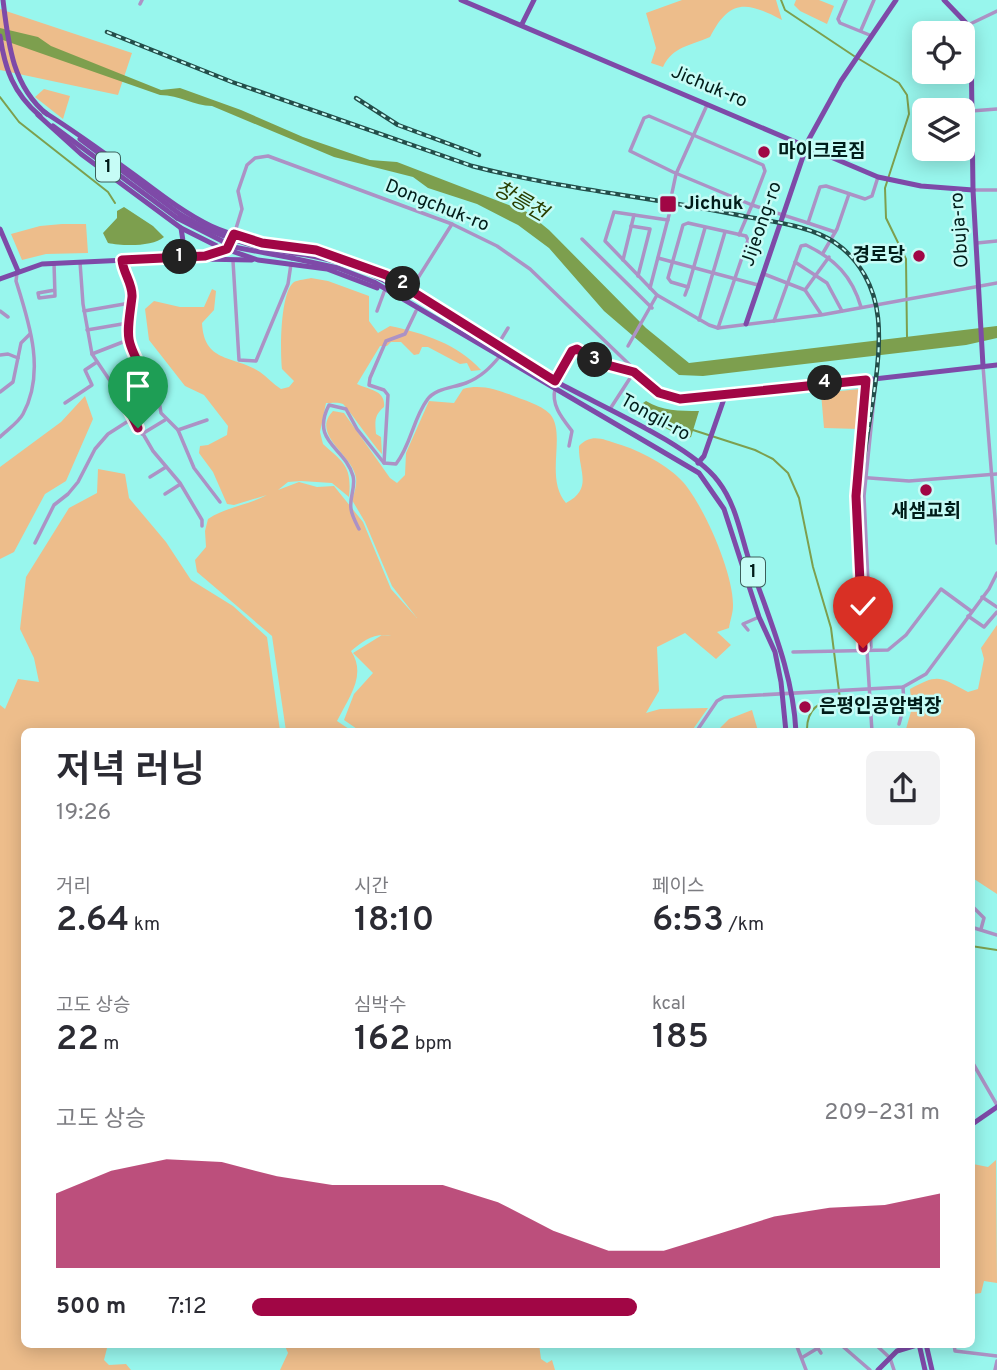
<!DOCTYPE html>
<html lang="ko">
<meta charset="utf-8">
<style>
:root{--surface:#fff;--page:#f2f2f3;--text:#2b2b33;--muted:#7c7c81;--accent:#a10645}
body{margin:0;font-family:Overpass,"Noto Sans KR",sans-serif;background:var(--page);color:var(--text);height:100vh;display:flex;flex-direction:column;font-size:26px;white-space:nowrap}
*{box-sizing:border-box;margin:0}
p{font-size:23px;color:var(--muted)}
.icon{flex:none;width:38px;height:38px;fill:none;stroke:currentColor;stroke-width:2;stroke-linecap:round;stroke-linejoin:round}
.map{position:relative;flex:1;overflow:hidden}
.details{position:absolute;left:21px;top:728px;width:954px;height:620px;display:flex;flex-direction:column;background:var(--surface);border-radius:10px;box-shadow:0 4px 18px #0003}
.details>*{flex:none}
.tools{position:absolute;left:912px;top:21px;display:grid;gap:14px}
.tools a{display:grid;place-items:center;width:63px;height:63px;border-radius:10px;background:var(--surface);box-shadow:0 4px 18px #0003;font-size:35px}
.pin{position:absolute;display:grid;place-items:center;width:60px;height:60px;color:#fff;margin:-72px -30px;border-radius:50% 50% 50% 0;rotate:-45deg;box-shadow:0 0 7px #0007}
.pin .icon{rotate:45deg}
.km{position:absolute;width:35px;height:35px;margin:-18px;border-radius:50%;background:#222;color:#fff;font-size:19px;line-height:35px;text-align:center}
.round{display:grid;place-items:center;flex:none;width:74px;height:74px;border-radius:10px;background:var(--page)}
.summary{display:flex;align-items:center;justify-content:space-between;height:119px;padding:0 35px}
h1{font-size:38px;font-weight:600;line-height:52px}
.figures{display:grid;grid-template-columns:repeat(3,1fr);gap:10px;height:119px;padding:7px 35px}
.figures div{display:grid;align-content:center}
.figures b{font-size:35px;font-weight:600}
.figures small{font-size:19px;font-weight:400}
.figures p{font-size:19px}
.chart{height:196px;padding:14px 35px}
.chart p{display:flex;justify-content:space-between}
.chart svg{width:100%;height:126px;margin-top:7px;fill:var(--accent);opacity:.7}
ul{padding:0 35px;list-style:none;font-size:23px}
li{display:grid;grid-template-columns:112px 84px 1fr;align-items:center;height:52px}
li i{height:18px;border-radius:9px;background:var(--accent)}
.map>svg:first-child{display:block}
.green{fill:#edbd8b}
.water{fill:#7d9f4e}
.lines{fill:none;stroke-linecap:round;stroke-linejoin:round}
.stream{stroke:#7d9f4e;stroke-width:2}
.minor-tunnel{stroke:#81d5cd;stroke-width:3.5;stroke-dasharray:3.5 2;stroke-linecap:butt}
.minor{stroke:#ac92c5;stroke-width:3.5}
.major{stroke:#7e4aa8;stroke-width:5}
.rail-casing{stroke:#234e4a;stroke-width:4.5}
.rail{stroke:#c6fcf6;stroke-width:2;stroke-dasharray:5;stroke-linecap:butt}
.major-bridge{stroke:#7e4aa8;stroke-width:5}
.route-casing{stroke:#fff;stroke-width:14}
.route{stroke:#a10645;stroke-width:9}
.poi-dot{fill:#a10645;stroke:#c6fcf6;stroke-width:2.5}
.labels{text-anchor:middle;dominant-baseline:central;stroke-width:5;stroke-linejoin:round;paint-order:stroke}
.shield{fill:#c6fcf6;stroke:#3b5f5b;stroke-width:2}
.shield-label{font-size:18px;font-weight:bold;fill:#001c19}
.street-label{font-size:19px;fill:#001c19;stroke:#c6fcf6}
.poi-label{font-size:19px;font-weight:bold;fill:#001c19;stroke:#c6fcf6;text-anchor:start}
.water-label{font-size:21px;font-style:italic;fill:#293e00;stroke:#c6fcf6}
</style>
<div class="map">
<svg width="997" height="1370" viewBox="0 0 997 1370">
<rect width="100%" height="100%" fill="#98f6ed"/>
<g class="green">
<path d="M682 0H776L782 20C745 0 729 0 710 37 690 46 673 46 663 67L651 63 656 48 646 13Z"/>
<path d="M796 0H819L834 6 827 24 800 11 794 5Z"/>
<path d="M0 9 132 53 118 95 0 70Z"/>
<path d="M44 89 70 96 63 119 35 97Z"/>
<path d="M62 224H86L88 253 46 254 22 260 11 234 40 226Z"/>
<path d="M311 278 328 281 369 296V321L378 333 390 326C423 333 458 344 481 370L471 371 467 363 460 364 428 347H422L419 354 414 355 401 342H391L387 346H380L357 384C369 390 386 390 384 407 374 415 375 422 376 434L381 437 382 454C373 445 347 407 343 404 339 402 331 403 326 403L320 432 323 444C344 463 352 466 349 497L332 483 301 481 288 482 278 490 299 482 317 487 334 486 363 522 391 589 417 618 392 586 365 522 352 500C354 494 357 485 356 478 353 455 310 435 333 411L344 413 390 478 397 483 405 475 406 453 429 401 454 403 463 389C479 384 496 389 511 395 523 400 540 404 550 414 567 434 544 478 566 503 594 488 578 471 579 446 591 433 603 439 618 444 639 450 669 466 683 482 704 506 734 574 733 606 733 613 730 621 729 628L717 632 731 645 716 659 685 633 657 647 659 691 646 713 660 709 708 708 691 732 360 731 344 720 354 694 373 673 353 653 382 635 392 636C375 632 363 641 351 651 367 675 349 697 337 721L352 731H286L272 636 197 572 195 560 206 547 205 531 208 519C226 507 248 505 267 495L234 505 227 504 213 472 199 453 200 446 208 445 227 435 228 426 204 395 185 386 149 340 145 309 154 301 180 307H204L212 289 216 291 214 310 202 323C204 364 235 355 260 372 267 377 273 384 281 389L289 387 294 381 282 369C280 352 280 292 294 282 298 280 307 279 311 278Z"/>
<path d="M860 389 859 429 824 428 821 393Z"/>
<path d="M85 396 93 419 66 481 45 494 14 552 0 559V467L61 422Z"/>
<path d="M98 469 125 474 129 498 166 542 191 580 233 606 267 637 280 731 24 732V1344H108L104 1360 109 1365 126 1364 131 1370H0V705L5 709 18 679 39 682 34 658 20 629 26 577 69 508 97 493Z"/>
<path d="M997 625V894L971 877V732H906V729L912 708 910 689C939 673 940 677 968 692L978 689 984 659 981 648Z"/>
<path d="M752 710 758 731H717L729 719Z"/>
<path d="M996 1160 997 1283 984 1281 981 1293 974 1294 971 1291V1168L973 1164 988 1167Z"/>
<path d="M274 1344H539L541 1359 547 1363 552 1360 555 1370H280L288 1353 285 1346Z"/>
</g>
<g class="water">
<path d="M0 28 38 37 51 46 161 90 180 88 241 110 303 137 370 160 397 162 527 212 549 230 646 328 689 363 997 326V338L966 345 703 376 679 375 668 366 604 311 549 248 518 225 477 204 428 188 413 177 334 157 212 106C194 106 180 95 160 95L0 39Z"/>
<path d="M124 207 153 226 164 237C153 247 122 246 108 243L103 233 117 218V211Z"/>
<path d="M646 401C662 411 679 411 699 411L691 437 686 439 643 416V407L640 405Z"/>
</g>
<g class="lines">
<g class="stream">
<path d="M781 0 785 10 854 56"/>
<path d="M859 59 899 83 907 95 909 114 885 188 886 218 906 259 907 337"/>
<path d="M0 97 19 122 108 192 115 203"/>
<path d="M693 430 755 450 773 459 788 473 799 498 813 567 831 628 840 699C819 700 806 710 807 732"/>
<path d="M971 946 997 950"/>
</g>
<path class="minor-tunnel" d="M669 215 672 193"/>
<g class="minor">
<path d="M846 0 838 19 840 23 872 36"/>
<path d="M140 4 142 0"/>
<path d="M968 25 997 11"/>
<path d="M861 30 874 0"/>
<path d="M971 111 997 109"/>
<path d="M649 116 763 165 765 171 752 205 673 172 630 151 644 118Z"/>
<path d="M973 190H997"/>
<path d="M672 193 676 174 707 105"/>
<path d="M668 220 614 212 605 241 657 295 709 325 718 328 821 315 997 283"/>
<path d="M808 223 835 232"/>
<path d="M631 226 650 229 638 276"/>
<path d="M705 228 688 287 671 282 668 278 683 225 688 223 746 236 748 240 718 328"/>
<path d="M234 235 242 209 238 191 247 165 255 158 268 156 452 224 497 246 530 269 659 393 680 399 725 396"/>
<path d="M739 235 752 205 808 223 820 187 826 186 865 199 872 196 878 177"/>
<path d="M582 239 652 308"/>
<path d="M977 243 997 241"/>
<path d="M823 253 837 229 849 194"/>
<path d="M658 258 758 285"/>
<path d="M122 260 132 297 128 323 129 347 144 374 157 389 161 413 178 430 194 468 220 502"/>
<path d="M623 260 634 215"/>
<path d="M233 261 239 360 256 361 288 284 291 264"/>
<path d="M80 262 83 304 92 354 125 403 153 451 180 483 202 520V526"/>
<path d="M795 262 827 283 842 311"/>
<path d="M54 263 55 296 39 298 38 293 55 290"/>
<path d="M764 274 805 290 821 314"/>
<path d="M650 288 669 215"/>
<path d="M411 289 452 224"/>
<path d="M805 290 829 257"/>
<path d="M685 295 688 287"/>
<path d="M0 311 8 317"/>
<path d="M84 311 130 303"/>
<path d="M377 311 384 292"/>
<path d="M699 320 725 232"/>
<path d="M774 321 801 246 806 245C835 259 852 276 861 307"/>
<path d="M87 330 128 323"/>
<path d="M497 346 508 328"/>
<path d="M628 346 657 295"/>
<path d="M92 354 128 340"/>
<path d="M0 355 8 354 18 358"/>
<path d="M983 366 997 543"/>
<path d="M866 380 856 496 863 648 867 651 872 732"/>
<path d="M555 381 572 351 577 349 600 363 634 372 610 409"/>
<path d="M555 389C551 405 562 418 572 431L569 446"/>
<path d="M0 392 13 382 21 343 30 334"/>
<path d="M126 402 144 374"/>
<path d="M65 403 92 385 85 370 97 362"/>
<path d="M178 430 207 420"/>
<path d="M142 434 165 420"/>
<path d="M0 437C7 430 18 423 23 414 46 372 29 322 16 281L17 273"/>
<path d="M384 463 388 395 384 390 369 385 370 378 386 341 405 334 416 311"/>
<path d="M150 477 166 467"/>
<path d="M857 477 909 481 997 474"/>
<path d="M165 494 179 485"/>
<path d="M359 529C356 523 352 516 351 509 349 498 356 487 353 476 345 447 310 442 329 405L346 409 357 429 384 463 396 464C411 445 413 419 427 400 435 388 453 388 466 383 481 377 490 368 500 356"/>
<path d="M35 543 54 505 68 494 78 482 95 449 108 434 133 418"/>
<path d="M982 597 997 607"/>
<path d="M968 616 984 627 997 612"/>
<path d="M748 630 743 624 759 617"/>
<path d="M867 651 871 647 864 496 876 379"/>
<path d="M793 652 888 650 906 635 941 589 971 611"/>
<path d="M899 724 904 706 903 687"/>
<path d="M696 732 717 701 724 697 903 687 926 674 989 589 997 573"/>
<path d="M971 905 984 918 981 929"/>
<path d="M971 927 997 935"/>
<path d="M971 1060 997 1105"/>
<path d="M796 1344 806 1370"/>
<path d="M815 1344 821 1353"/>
<path d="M840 1344 870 1370"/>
<path d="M875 1344 890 1358 894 1370"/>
<path d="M954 1344 955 1351 997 1356"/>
<path d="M803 1357 818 1348"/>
<path d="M995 1370 997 1361"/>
</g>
<g class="major">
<path d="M3 0C8 42 12 86 47 114"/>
<path d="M461 0 878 177 921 186 973 190"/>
<path d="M944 0 968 25 971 41 973 190 983 366"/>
<path d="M522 24 534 0"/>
<path d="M0 36C5 69 13 93 40 116"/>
<path d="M44 112C76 132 106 154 136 176 160 194 184 213 211 226 248 243 282 242 320 251 368 263 408 287 449 313"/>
<path d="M38 115 81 154 181 228 217 246 258 260 327 269 377 288"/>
<path d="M53 126 177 218"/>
<path d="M80 139 181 215"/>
<path d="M0 229 18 271"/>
<path d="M293 253C323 257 351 264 379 278 440 307 498 347 557 382 600 406 691 445 718 481 738 507 741 539 752 569 771 624 793 673 796 732"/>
<path d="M170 256 183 241 181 228"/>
<path d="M292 258 338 268 374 282 699 473 724 509 759 617 775 652 781 682 786 732"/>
<path d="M199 259 252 260"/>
<path d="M0 279 42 264 190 257 227 249"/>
<path d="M746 324 809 139 841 81 896 0"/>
<path d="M698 463 704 456 725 396 997 365"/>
<path d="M971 1125 997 1107"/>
<path d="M919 1344 925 1370"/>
<path d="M926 1344 932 1370"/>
<path d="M878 1370 897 1351 920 1344"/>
</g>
<defs>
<g id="rail">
<path d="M107 32 232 82 472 166C560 189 653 197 743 216 773 222 808 225 834 242 860 259 875 288 878 318 883 367 866 427 862 476 857 533 866 590 868 646"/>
<path d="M356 98 398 125 479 155"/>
</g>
</defs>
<use href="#rail" class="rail-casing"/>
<use href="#rail" class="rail"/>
<g class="major-bridge">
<path d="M181 215C217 236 251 248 293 253"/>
<path d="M177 218 234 247 292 258"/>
</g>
</g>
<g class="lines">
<defs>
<path id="route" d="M138 428 125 402 144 374C124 337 127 337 132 297 133 284 123 273 122 260L205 256 227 249 234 234 262 243 316 250 386 275 555 381 572 351 577 349 600 363 634 372 659 393 680 399 866 380 856 496 863 648"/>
</defs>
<use href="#route" class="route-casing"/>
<use href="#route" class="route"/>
</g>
<g class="poi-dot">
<circle cx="764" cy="152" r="7"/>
<rect x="659" y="195" width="18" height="18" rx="3.5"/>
<circle cx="919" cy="256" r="7"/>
<circle cx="926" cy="490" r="7"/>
<circle cx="805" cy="707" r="7"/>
</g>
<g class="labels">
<g class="shield">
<rect x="96" y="152.5" width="24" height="29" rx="5"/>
<rect x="741" y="557.5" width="24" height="29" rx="5"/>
</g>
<g class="shield-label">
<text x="108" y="167">1</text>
<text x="753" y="572">1</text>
</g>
<g class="street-label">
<text transform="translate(709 87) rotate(23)">Jichuk-ro</text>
<text transform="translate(437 206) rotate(22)">Dongchuk-ro</text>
<text transform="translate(762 224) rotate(-71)">Jijeong-ro</text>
<text transform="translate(960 230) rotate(-94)">Obuja-ro</text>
<text transform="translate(655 418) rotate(29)">Tongil-ro</text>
</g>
<g class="poi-label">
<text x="778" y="152">마이크로짐</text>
<text x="684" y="204">Jichuk</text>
<text x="905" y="256" text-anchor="end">경로당</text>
<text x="926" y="512" text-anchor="middle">새샘교회</text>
<text x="819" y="707">은평인공암벽장</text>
</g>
<g class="water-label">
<text transform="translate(520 202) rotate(30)">창릉천</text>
</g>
</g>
</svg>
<div class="tools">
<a><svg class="icon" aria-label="locate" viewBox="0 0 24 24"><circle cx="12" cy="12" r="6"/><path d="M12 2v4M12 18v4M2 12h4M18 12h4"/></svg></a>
<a><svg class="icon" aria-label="layers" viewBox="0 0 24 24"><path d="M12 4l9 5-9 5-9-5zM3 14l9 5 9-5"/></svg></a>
</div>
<div class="pin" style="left:138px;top:428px;background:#1e9e55"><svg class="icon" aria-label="arrive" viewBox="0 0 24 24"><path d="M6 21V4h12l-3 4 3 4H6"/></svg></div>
<div class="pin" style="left:863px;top:648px;background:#d93025"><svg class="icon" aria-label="check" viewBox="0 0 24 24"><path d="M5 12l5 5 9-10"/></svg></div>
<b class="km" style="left:180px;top:257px">1</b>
<b class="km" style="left:403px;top:284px">2</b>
<b class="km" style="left:595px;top:360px">3</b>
<b class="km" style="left:825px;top:383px">4</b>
<section class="details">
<div class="summary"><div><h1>저녁 러닝</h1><p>19:26</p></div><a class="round"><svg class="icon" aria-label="share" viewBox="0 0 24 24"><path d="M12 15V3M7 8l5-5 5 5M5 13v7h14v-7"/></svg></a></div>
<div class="figures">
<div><p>거리</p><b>2.64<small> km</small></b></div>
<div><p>시간</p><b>18:10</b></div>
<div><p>페이스</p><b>6:53<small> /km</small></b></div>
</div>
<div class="figures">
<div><p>고도 상승</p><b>22<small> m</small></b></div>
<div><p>심박수</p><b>162<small> bpm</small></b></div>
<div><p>kcal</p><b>185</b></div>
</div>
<div class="chart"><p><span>고도 상승</span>209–231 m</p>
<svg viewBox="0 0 160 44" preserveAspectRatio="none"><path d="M0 44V18L10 10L20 6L30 7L40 12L50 15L60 15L70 15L80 21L90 31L100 38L110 38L120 32L130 26L140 23L150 22L160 18V44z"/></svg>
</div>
<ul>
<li><b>500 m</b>7:12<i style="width:56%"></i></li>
</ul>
</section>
</div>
